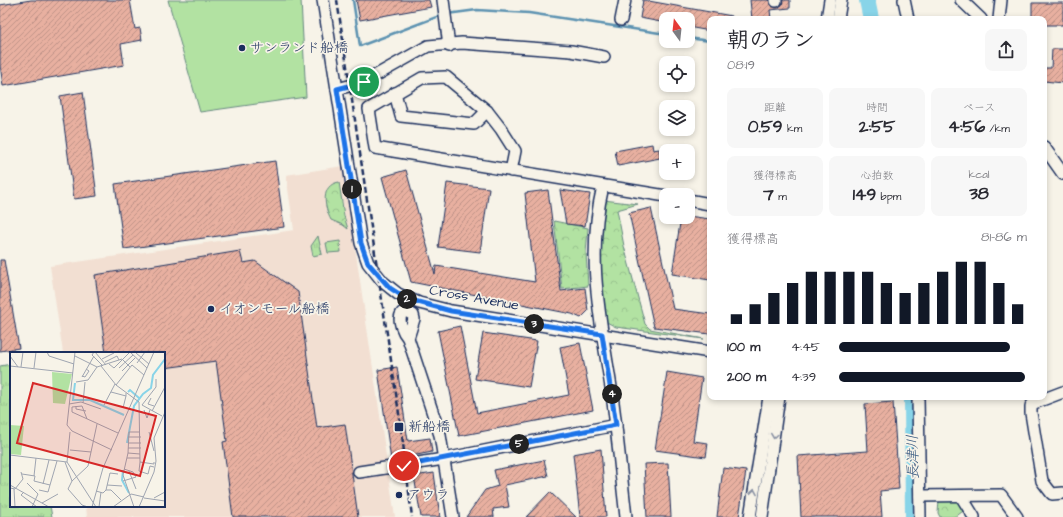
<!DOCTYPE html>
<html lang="ja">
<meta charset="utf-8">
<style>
:root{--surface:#fff;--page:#f7f7f7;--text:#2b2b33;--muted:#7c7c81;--accent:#111827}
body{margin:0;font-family:"Architects Daughter","Klee One",sans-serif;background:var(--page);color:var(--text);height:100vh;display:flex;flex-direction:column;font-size:15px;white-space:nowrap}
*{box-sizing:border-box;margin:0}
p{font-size:13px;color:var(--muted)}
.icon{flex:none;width:22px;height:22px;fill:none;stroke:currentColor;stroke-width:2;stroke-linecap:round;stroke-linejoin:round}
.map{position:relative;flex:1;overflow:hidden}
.panel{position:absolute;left:707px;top:16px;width:340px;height:384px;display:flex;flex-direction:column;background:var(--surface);border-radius:8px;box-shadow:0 2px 6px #0003}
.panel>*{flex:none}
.needle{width:26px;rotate:345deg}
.tools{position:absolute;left:659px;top:12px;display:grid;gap:8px}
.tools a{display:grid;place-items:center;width:36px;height:36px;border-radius:8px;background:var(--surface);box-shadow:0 2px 6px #0003;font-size:20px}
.pin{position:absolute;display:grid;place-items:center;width:34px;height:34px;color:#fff;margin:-17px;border:2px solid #fff;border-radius:50%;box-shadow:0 1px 4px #0007}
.km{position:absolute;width:20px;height:20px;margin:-10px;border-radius:50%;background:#222;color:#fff;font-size:11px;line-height:20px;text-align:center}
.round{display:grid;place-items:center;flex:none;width:42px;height:42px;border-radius:8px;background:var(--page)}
.summary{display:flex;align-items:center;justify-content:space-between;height:68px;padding:0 20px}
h1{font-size:22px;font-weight:700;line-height:30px}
.metrics{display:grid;grid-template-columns:repeat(3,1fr);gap:6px;height:68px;padding:4px 20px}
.metrics div{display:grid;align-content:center;border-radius:8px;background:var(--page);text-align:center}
.metrics b{font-size:17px;font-weight:700}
.metrics small{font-size:11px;font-weight:400}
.metrics p{font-size:11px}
.chart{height:112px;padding:8px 20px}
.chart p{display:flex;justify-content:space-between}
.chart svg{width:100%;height:72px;margin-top:4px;stroke:var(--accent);stroke-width:6}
ul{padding:0 20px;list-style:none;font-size:13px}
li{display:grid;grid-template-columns:64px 48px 1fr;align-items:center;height:30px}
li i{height:10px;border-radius:5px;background:var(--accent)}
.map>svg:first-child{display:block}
.built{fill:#f2dfd2}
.grass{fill:url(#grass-tufts);stroke:#668880}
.forest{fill:url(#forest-crowns);stroke:#668880}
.pitch{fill:#b2e2a2;stroke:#668880}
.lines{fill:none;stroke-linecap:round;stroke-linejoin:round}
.stream{stroke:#5c92b1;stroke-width:2.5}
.river{stroke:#88d4e8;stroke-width:16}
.building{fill:url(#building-hatch);stroke:#1b2f5e}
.minor-casing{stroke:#1b2f5e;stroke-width:14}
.minor{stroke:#f7f3e8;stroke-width:11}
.rail{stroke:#1b2f5e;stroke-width:2.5;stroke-dasharray:6 3;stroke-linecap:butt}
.oneway{stroke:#8991a3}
.route-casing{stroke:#fff;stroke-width:8}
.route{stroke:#1a73e8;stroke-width:5}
.poi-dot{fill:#1b2f5e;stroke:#f7f3e8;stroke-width:1.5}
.labels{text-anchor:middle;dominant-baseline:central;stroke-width:3.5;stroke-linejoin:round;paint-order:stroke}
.poi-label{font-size:14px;fill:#1b2f5e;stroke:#f7f3e8;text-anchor:start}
.street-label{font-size:14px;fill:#1b2f5e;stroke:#f7f3e8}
.water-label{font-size:15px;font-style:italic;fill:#365880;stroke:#f7f3e8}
.inset-river{fill:none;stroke:#88d4e8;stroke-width:2}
.inset-road{fill:none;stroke:#9fa5b1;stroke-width:1}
.view{fill:#d62828;fill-opacity:0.15;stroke:#d62828;stroke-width:2}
.inset-edge{fill:none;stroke:#1b2f5e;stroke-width:2}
</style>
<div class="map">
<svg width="1063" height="517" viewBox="0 0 1063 517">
<defs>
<pattern id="grass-tufts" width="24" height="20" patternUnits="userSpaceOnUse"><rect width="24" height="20" fill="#b2e2a2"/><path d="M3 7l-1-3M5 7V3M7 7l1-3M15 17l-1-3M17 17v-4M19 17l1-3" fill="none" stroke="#98c28e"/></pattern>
<pattern id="forest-crowns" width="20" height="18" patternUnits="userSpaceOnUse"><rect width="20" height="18" fill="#b2e2a2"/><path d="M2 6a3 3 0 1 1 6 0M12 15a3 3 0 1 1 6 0" fill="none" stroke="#98c28e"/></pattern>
<pattern id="building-hatch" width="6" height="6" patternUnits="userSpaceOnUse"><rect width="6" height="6" fill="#e8b0a0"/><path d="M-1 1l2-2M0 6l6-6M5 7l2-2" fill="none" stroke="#bb9086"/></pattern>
</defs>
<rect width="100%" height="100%" fill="#f7f3e8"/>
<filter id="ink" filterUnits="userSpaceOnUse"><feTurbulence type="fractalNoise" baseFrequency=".025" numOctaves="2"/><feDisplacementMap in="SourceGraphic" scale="8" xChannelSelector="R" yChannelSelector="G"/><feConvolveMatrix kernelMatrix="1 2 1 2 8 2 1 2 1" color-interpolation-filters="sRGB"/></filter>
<g filter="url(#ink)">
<path class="built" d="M343 166 395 517H87L86 506H164V353H63L50 266 294 230 286 175Z"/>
<g class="grass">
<path d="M318 236 322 254 313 256 311 246Z"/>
<path d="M340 241 341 252 328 253 326 243Z"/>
<path d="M11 364V506H50L52 517H0V366Z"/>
</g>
<g class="forest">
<path d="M339 182 344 216 348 229 343 225 331 220C324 207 320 185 339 182Z"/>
<path d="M603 200 638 204 617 210 624 246 645 324 650 329 704 339 616 327 603 320 597 254Z"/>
<path d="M554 221 588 228 586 253 588 286 562 289Z"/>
<path d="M959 497 966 509 955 517H940L938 513 939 500Z"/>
</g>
<path class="pitch" d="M168 0H301L306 97 200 112Z"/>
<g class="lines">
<g class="stream">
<path d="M353 0 360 46 442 15"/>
<path d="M447 14 477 10 529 13 666 34"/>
<path d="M688 38 710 41"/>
</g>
<g class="river">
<path d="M867 0 871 19"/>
<path d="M912 397 913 517"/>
</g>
</g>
<g class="building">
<path d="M31 0H130L135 29 140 28 142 40 121 44 124 65 3 86 0 65V5Z"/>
<path d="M356 0H429L431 7 360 20Z"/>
<path d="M643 0 732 16V19H710V31L688 27V19H666V23L640 18Z"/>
<path d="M750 0H769L770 5 776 8 782 5 783 0H790V8L770 10 771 19H752Z"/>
<path d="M1032 3H1063V25H1044V19H1032Z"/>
<path d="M1052 49H1063V83L1044 81V68H1051Z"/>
<path d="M83 92 97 196 74 199 60 96Z"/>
<path d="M652 144 653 150 659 149 660 158 618 166 615 151Z"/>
<path d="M275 161 284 227 124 249 115 184Z"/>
<path d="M406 170 435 274 436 266 535 282 525 193 548 190 561 291 585 288 588 311 581 318 572 314 411 282 382 177Z"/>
<path d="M447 183 489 188 480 252 438 247Z"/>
<path d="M560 190 590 194 585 226 566 224Z"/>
<path d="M651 208 673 309 710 314V334L654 327 629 213Z"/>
<path d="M688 216 710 219V280L672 274 681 217H688Z"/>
<path d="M240 251 243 263 255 261 298 292 317 428 345 424 358 517H233L223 442 227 441 216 361 164 368V353H106L95 275Z"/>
<path d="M0 260H4L19 348 0 351Z"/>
<path d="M460 326 477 413 569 395 560 347 580 343 593 410 459 436 438 331Z"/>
<path d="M483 333 537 341 529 387 475 379Z"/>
<path d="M397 367 408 441 430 438 432 452 391 460 378 370Z"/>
<path d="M667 372 702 378 693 441 708 443 706 457 655 450Z"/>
<path d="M893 402 899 489 880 491 882 517H801L798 456 868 451 865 404Z"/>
<path d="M601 449 606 517H580L573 454Z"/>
<path d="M544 460 548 476 505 485 509 507 493 509 494 517H466L485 490 498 486 494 470Z"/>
<path d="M668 463 671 517H647L644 464Z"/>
<path d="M723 468 746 471 739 517H717Z"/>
<path d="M413 471 414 476 394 479 393 474Z"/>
<path d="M434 473 440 517H421L414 476Z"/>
<path d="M550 492 576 517H526Z"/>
</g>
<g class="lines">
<defs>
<g id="minor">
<path d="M323 0 361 243 368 263 383 282 398 294 419 303 451 311 710 352"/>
<path d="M443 0 449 46"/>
<path d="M904 0 908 19"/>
<path d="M961 0 981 19"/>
<path d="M776 1V0"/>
<path d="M827 19 830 0"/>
<path d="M838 19 841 0"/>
<path d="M999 19 1001 0"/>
<path d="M621 20 625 0"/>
<path d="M337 89 364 82 428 46 462 43 571 51 604 57"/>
<path d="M395 93 401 116 474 124 487 111"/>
<path d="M1044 147 1063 174"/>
<path d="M511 171 515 151 501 129 487 111 446 77 422 78 369 109 375 148 666 196"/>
<path d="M603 186C586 257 600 317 611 387 617 430 621 474 626 517"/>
<path d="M688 200 710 204"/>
<path d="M408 338 414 319 413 315 406 311 402 313C397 320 403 332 408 338L440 435 453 517"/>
<path d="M1063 392 1034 403 1031 406V413L1042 481 1052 494 1063 493"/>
<path d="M918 397 920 517"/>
<path d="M359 472 444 459 616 425"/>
<path d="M920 496 1001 495 1017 517"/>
<path d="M961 496 974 517"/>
<path d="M750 517 769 397"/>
<path d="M762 517 779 397"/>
</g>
</defs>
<use href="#minor" class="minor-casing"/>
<use href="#minor" class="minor"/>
<path class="rail" d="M337 0 401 427 412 517"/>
</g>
<defs><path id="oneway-chevron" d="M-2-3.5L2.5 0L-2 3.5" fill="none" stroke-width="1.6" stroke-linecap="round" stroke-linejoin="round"/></defs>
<g class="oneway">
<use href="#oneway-chevron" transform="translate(774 436) rotate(98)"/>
<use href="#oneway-chevron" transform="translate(754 492) rotate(-81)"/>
</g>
</g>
<g class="lines" filter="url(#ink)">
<defs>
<path id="route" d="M364 82 337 89 361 243 368 263 390 288 407 299 451 311 602 334 616 425 404 466"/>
</defs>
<use href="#route" class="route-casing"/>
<use href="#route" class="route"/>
</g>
<g class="poi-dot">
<circle cx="242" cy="48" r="4"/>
<circle cx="211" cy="309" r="4"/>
<rect x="394" y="422" width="10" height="10" rx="2"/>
<circle cx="399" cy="495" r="4"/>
</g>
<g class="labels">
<g class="poi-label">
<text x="250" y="48">サンランド船橋</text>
<text x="219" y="309">イオンモール船橋</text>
<text x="408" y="427">新船橋</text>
<text x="407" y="495">アウラ</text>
</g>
<g class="street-label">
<text transform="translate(474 298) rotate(10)">Cross Avenue</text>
</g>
<g class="water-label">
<text transform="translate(913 457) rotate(-91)">長津川</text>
</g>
</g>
<g transform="translate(10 352)">
<rect width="155" height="155" fill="#f7f3e8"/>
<path d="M0 73 14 74 11 103 0 102Z" fill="#b2e2a2"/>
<path d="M42 20 62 22 55 52 43 51Z" fill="#b2e2a2"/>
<path class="inset-river" d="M65 31 63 48H80L114 63M118 40 120 38 129 46M117 91 124 54 133 42 141 36 143 23 155 7M113 118 112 128 119 141"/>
<path class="inset-road" d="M37 0 39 4 64 12M65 0 57 73 62 79 102 98M84 0 82 3 93 14M85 0 96 13M120 0 137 16M126 1 139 12M0 4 8 15M65 4 87 15 112 7 120 15M92 7 104 1M95 10 107 4 109 8M127 11 135 0M99 12 104 16 120 0M0 14 63 21M91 14 106 33 129 50 130 110M11 15 13 0M24 16 26 0M109 16 123 3M112 19 125 6M72 24 75 25 79 19 76 17M72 25 84 4M146 27V35L132 53 152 64M66 30 78 28 87 15M106 33 122 13 134 23M101 40 116 44V41M141 46 138 52 144 54M73 51 75 30M59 52 71 50 91 57M94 53 105 32M66 54V57L76 59M113 56 116 44M134 58 137 66 140 58M142 59 155 35M77 67 72 54 62 55V60L108 81M139 80 144 99M118 85H131M118 91H131M118 96H131M60 98 81 100M118 101 130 102M0 103 57 110 86 155M117 106H130M55 110 62 129 58 137 72 153 78 155M57 110 60 80M144 115 140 114 138 122 129 119 130 110 144 112V110M119 119 126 137M12 122 25 124 24 129 40 133 47 109M24 124 26 106M62 129 78 114 87 72M113 129 126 125 123 120 114 117M17 131 28 142 22 155M33 132 39 108M0 133 39 155M97 133 112 134M0 136 5 137 13 127 11 120M4 137 5 155M29 138 38 140 40 133M96 138H101L111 148M86 139 93 141 96 138 100 121 108 122M14 140 11 143 27 155M134 146 155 149M144 146 155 140M32 151 48 142M82 155 93 116 144 0M89 155 91 140M103 155 121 142 134 145M124 155 113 123 118 101 119 80H130M129 155 144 120 146 109 144 86 155 60"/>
<path class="view" d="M23 31 146 64 130 124 7 91Z"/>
<rect width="155" height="155" class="inset-edge"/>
</g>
</svg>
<div class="tools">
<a><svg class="needle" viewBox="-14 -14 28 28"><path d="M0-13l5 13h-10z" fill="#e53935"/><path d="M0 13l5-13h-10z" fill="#7c7c81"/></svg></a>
<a><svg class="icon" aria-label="locate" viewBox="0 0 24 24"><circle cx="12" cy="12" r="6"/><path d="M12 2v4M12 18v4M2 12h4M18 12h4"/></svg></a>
<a><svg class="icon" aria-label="layers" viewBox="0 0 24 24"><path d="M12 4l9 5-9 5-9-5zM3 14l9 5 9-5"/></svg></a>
<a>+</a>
<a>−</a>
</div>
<div class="pin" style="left:364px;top:82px;background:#1e9e55"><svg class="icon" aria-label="arrive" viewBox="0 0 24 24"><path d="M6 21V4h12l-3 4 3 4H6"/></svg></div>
<div class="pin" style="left:404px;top:466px;background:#d93025"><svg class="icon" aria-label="check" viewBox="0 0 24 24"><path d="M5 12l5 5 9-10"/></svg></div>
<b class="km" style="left:352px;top:189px">1</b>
<b class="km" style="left:407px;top:299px">2</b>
<b class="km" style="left:534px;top:324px">3</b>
<b class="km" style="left:612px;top:394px">4</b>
<b class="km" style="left:519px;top:444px">5</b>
<section class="panel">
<div class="summary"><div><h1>朝のラン</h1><p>08:19</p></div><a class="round"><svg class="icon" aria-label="share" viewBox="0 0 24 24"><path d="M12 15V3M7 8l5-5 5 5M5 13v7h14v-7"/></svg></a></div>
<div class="metrics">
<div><p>距離</p><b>0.59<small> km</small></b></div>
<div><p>時間</p><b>2:55</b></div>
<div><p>ペース</p><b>4:56<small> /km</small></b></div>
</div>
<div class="metrics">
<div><p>獲得標高</p><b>7<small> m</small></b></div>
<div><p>心拍数</p><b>149<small> bpm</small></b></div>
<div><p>kcal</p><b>38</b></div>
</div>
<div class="chart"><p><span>獲得標高</span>81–86 m</p>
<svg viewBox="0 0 160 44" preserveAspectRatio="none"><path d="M5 44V38M15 44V32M25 44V25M35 44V19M45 44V12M55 44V12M65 44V12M75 44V12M85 44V19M95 44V25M105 44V19M115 44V12M125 44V6M135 44V6M145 44V19M155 44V32"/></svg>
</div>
<ul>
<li><b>100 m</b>4:45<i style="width:91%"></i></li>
<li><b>200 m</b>4:39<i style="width:99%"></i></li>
</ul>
</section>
</div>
